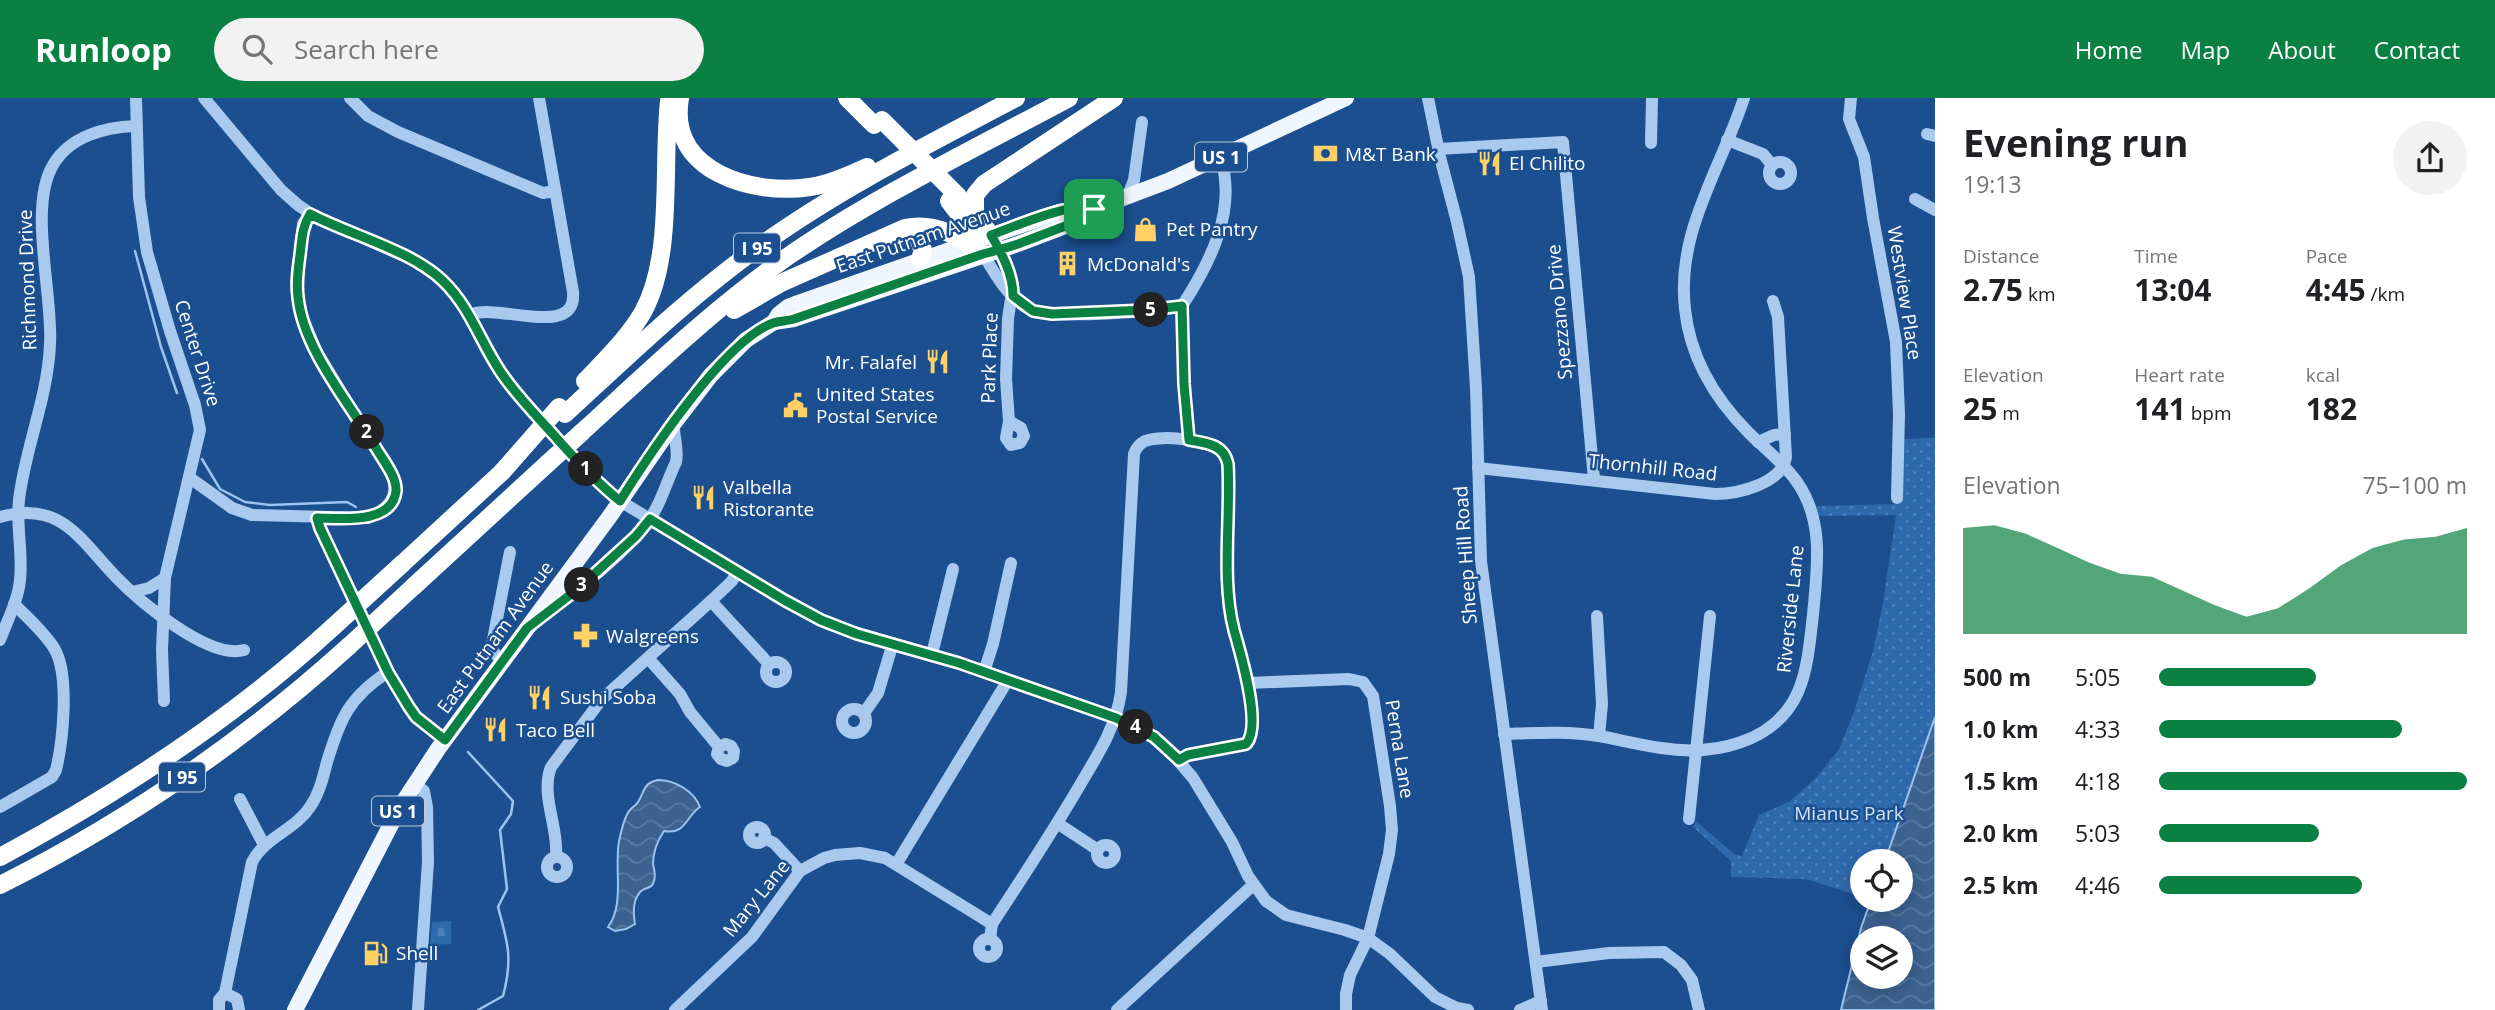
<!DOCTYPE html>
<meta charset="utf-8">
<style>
:root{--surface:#fff;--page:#f2f2f2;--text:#202124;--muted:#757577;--accent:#0b8043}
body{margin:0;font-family:"Open Sans",sans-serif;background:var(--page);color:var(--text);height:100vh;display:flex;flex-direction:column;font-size:26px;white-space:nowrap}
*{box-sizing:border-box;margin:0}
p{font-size:23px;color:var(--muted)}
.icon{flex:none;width:38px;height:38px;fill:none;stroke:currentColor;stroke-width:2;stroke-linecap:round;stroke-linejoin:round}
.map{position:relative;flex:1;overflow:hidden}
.panel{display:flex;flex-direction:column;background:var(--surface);width:560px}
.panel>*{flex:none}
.buttons{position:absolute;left:1850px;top:751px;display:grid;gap:14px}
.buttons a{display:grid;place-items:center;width:63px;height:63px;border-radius:50%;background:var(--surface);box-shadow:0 4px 18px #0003;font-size:35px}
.pin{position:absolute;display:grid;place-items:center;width:60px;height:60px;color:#fff;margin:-30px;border-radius:14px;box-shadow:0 4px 10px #0006}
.km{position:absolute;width:35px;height:35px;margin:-18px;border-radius:50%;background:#222;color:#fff;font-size:19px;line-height:35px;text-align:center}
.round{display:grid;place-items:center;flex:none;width:74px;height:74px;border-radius:37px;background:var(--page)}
.overview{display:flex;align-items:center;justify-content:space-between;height:119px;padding:0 28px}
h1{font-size:38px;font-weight:700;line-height:52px}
.metrics{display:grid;grid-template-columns:repeat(3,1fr);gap:10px;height:119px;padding:7px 28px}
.metrics div{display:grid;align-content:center}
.metrics b{font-size:30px;font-weight:700}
.metrics small{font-size:19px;font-weight:400}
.metrics p{font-size:19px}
.chart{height:196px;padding:14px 28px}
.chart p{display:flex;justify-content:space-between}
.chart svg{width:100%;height:126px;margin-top:7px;fill:var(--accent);opacity:.7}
ul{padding:0 28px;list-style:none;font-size:23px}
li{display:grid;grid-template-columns:112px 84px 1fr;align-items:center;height:52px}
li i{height:18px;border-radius:9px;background:var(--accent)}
header{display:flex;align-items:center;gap:42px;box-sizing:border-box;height:98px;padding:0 35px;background:var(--accent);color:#fff}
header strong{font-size:33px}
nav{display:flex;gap:38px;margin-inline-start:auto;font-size:24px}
.search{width:490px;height:63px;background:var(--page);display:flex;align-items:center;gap:18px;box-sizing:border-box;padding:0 24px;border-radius:38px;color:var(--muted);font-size:26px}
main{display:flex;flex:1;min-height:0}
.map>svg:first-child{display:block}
.cemetery{fill:url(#cemetery-stones)}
.park{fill:url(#park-dots)}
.water{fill:url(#water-waves);stroke:#9cc4f0;stroke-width:2;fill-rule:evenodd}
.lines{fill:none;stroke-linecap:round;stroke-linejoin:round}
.stream{stroke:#9cc4f0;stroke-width:2.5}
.minor{stroke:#a9c9ee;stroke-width:12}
.major{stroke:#f0f6ff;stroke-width:16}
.highway{stroke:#fff;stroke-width:18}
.highway-bridge{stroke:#fff;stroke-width:18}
.route-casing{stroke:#fff;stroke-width:14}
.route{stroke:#0b8043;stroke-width:9}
.labels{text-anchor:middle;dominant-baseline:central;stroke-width:5;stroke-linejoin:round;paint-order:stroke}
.shield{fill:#1b4f8f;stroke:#bbcadd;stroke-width:2}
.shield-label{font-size:18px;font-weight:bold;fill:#fff}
.poi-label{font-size:19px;fill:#fff;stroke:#1b4f8f;text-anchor:start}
.street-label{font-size:19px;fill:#fff;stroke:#1b4f8f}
.park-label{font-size:19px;fill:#cfe3fa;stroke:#1b4f8f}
</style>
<header>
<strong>Runloop</strong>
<div class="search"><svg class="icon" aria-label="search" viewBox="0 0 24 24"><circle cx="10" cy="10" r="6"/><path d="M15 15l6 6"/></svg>Search here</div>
<nav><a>Home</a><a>Map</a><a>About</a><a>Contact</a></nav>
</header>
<main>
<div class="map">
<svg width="1935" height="912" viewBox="0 0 1935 912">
<defs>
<pattern id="cemetery-stones" width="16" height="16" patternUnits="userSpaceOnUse" patternTransform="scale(1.75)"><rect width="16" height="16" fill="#2e69ad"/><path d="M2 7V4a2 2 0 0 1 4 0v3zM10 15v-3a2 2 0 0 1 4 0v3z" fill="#4d80b9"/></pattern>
<pattern id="park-dots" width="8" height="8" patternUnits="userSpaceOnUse" patternTransform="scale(1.75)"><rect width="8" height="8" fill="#2e69ad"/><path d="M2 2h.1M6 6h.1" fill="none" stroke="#4d80b9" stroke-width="1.8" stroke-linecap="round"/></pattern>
<pattern id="water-waves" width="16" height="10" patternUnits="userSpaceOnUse" patternTransform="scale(1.75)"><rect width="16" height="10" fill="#3c6290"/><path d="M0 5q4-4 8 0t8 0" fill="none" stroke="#597aa1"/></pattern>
</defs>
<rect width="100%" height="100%" fill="#1b4f8f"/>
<path class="cemetery" d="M451 823V846L430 847 432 824Z"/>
<path class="park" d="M1935 340V618L1885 763H1862V799L1806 781 1731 779V763L1693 729 1696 723 1734 756 1742 758 1759 717 1789 704 1816 680 1839 651 1853 617 1873 553 1883 505 1896 417 1819 418 1816 408 1899 406 1904 341Z"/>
<g class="water">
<path d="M1935 619V912H1841L1861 830 1871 802H1900V763H1885ZM1862 840H1900V878H1862Z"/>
<path d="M658 682C675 682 694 693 700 709 685 719 686 737 664 733 658 742 653 755 653 766 654 771 656 777 654 783 652 791 646 789 641 793 632 802 633 815 635 826L626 831 615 833 608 829C625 806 614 771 619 743 621 735 624 718 630 712 632 709 636 708 638 704 645 693 643 685 658 682Z"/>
</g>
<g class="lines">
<g class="stream">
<path d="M135 153 161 249 177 295"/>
<path d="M202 361 220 391 245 404 270 407 347 404 356 409"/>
<path d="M468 654 513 703 511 716 500 732 507 791 498 809C508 845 513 861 503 898L478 912"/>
</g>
<g class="minor">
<path d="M136 0 139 99 147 154 170 233 195 307 200 332 165 480 162 552 164 603"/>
<path d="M204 0 281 92 298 107 317 120 411 161 443 182 465 209 494 264 513 292 570 355 606 392 620 403 784 502 828 526 959 565 1116 620 1145 633 1169 652 1193 680 1232 744 1248 778 1266 803 1286 817 1345 832 1368 840 1390 856 1435 899 1457 910 1468 912"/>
<path d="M350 0 368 18 398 34 543 95 555 93"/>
<path d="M1428 0 1440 59 1457 124 1469 179 1476 290 1481 463 1542 912"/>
<path d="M1851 0 1849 21 1864 59 1873 120 1896 244 1899 316 1897 400"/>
<path d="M1927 36 1935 38"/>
<path d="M1727 42 1763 56 1772 67"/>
<path d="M1651 45 1652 0"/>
<path d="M1438 51 1563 44 1594 381"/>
<circle cx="1780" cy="75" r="11"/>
<path d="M1127 100 1134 82 1142 24"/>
<path d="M1915 101 1935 112"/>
<path d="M999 152 1013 187 1008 221 1006 281 1009 323 1021 330 1024 338 1020 345 1011 347 1006 340 1009 323"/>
<path d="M983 156C995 176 1007 198 1027 210 1049 222 1155 214 1182 208 1210 165 1238 111 1220 59"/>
<path d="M1182 208 1184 286 1189 342"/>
<path d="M470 217C497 204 577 242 573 194L539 0"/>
<path d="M1758 344 1774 337 1785 336"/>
<path d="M1478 370 1715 396C1737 396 1782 386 1786 359L1778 219 1773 203"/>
<path d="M190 380 232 410 252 417 368 420C388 411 401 398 391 376L317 254 300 214 298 199V172L303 126 310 116"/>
<path d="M0 419C62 402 80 442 116 479 139 503 209 562 244 552"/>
<path d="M317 420 320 431 388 574 409 609 416 619 445 642"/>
<path d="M132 494 149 490 165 480"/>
<path d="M711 503 769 566"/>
<path d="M1597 518 1602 606 1599 638"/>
<path d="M538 521C571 496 620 461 645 428 660 409 666 385 676 364 679 351 673 338 674 325"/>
<path d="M0 542C7 523 18 503 20 482 23 455 16 428 19 402 25 350 48 299 50 246 53 196 28 109 53 67 70 38 105 29 136 28"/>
<path d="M932 556 953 471"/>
<path d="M648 560 680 596 690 614 719 649 717 656 721 661 727 663 733 660 734 653 731 648 725 646 719 649"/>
<path d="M503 563 491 552 510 454"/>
<circle cx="776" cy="574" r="10"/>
<path d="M984 574 993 546 1011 465"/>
<path d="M1248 585 1349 581 1363 584 1373 598 1390 708 1392 732 1389 756 1368 840 1350 877 1346 896V912"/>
<circle cx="854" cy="623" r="12"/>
<path d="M864 615 878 595 893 545"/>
<path d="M1504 636C1536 635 1567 633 1599 638 1620 642 1641 647 1661 650 1712 658 1775 646 1798 594 1808 571 1810 542 1813 517 1817 471 1825 424 1797 384 1784 365 1765 351 1749 335 1715 301 1690 259 1685 211 1676 133 1721 71 1744 0"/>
<path d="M414 686 424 693 427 709 428 764 418 912"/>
<path d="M240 701 264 747"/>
<path d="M0 709 52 679 56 672C63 643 70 576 54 550 44 534 28 520 14 506"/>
<path d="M1689 721 1710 518"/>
<path d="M1057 725 1098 752"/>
<circle cx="757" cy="737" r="8"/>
<path d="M764 740 774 745 800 773"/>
<circle cx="1106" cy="756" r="9"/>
<path d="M556 759C559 730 540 697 551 669L601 602 711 503 732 483 737 474"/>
<circle cx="557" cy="769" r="10"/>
<path d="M897 765 1008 582"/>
<circle cx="988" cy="850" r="9"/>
<path d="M990 841 992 826C1021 782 1050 738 1077 692 1095 661 1116 631 1121 594L1134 356C1136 350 1139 346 1145 343 1163 336 1215 342 1226 358L1229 380C1228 426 1223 494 1235 536 1241 558 1263 629 1246 646L1188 657 1179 662"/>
<path d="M1536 864 1609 855 1664 854 1681 867 1692 882 1699 912"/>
<path d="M225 895 237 901 239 912"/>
<path d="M219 912V902L225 895 252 764C265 739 295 732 310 709 319 696 323 680 327 664 340 621 349 599 388 574"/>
<path d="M675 912 752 839 800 773 824 760 835 757 860 755 885 760 992 826"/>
<path d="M1117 912 1253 787"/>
<path d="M1520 912 1541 903"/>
</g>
<g class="major">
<path d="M774 224 794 221 1018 146 1081 122 1094 111 1168 83 1346 0"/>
<path d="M295 912 400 709 438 651 610 418 674 325 711 277 746 242 774 224 779 216 788 209 798 205 1059 114 1087 109 1094 111"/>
</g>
<g class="highway">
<path d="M680 0C667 74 754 98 810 89 830 86 849 77 867 69"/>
<path d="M847 0 874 27"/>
<path d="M949 103 962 120 975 142"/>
<path d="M967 107 991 137"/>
<path d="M975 117V97L984 86 1114 0"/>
<path d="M896 139 908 137 917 140 923 152 920 161"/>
<path d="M734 212 781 185 905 130C935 124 960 138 983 156"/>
<path d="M585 283C606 261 628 240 643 214 674 158 662 67 669 3"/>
<path d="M565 316C630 256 694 194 767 143 845 88 931 45 1016 0"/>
<path d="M581 335C648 274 713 211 787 159 876 98 974 51 1069 0"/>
<path d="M402 466 502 374"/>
<path d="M413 489 547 366"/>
<path d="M0 759C119 695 234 620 333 529"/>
<path d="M0 787C126 724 244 643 349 548"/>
</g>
<g class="highway-bridge">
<path d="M882 22 958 98"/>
<path d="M547 366 581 335"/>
<path d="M502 374 559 309"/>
<path d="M333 529 402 466"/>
<path d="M349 548 413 489"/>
</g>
</g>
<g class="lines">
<defs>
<path id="route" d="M1094 111 1081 122 1018 146C1006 150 995 153 983 156L794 221C787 223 779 223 773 225 724 243 649 357 620 403 595 383 573 359 552 335 534 315 515 296 500 273 480 243 470 209 443 183 411 152 350 137 310 116 302 129 302 141 300 157 298 171 296 185 298 199 303 251 350 306 376 350 383 362 397 379 396 393 392 427 340 420 317 420L320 430 388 574 409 609 416 619 445 642 527 530 579 490 636 438 650 421 784 502 821 522 857 536 959 565 1116 620 1154 639 1179 662 1188 657 1246 646C1263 628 1240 554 1234 532 1221 482 1231 418 1228 366 1224 346 1206 345 1189 342L1184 286 1182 208 1147 212 1052 216 1033 213 1013 198C1013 176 1002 156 991 137 1017 128 1068 104 1094 111"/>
</defs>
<use href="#route" class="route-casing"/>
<use href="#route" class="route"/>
</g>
<defs>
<symbol id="bank-bare" viewBox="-9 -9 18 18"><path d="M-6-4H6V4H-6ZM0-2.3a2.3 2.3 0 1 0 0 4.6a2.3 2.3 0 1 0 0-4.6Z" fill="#ffd166" stroke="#1b4f8f" stroke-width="2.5" paint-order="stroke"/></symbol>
<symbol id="restaurant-bare" viewBox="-9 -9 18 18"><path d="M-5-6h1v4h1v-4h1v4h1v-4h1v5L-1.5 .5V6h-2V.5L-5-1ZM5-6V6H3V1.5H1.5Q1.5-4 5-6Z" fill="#ffd166" stroke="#1b4f8f" stroke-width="2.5" paint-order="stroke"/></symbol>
<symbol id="shop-bare" viewBox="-9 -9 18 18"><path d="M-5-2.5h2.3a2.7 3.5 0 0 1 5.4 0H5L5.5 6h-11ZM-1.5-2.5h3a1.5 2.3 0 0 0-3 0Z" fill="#ffd166" stroke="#1b4f8f" stroke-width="2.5" paint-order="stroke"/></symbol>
<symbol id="building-bare" viewBox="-9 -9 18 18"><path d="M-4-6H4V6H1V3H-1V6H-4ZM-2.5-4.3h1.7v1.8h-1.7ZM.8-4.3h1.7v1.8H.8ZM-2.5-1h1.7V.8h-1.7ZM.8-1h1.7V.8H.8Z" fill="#ffd166" stroke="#1b4f8f" stroke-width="2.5" paint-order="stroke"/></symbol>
<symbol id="civic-bare" viewBox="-9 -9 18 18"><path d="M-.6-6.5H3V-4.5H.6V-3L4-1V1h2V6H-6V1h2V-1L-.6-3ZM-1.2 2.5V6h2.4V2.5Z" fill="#ffd166" stroke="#1b4f8f" stroke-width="2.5" paint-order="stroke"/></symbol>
<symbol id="pharmacy-bare" viewBox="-9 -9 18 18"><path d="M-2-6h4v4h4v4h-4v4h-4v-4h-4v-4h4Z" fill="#ffd166" stroke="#1b4f8f" stroke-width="2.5" paint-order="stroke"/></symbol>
<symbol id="fuel-bare" viewBox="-9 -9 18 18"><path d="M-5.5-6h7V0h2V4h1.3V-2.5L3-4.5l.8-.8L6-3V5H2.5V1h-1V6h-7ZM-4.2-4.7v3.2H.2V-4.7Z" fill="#ffd166" stroke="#1b4f8f" stroke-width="2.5" paint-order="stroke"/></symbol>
</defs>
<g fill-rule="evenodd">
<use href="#bank-bare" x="1308" y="38" width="35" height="35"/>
<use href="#restaurant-bare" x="1472" y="48" width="35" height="35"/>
<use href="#shop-bare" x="1128" y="114" width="35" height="35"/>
<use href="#building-bare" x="1050" y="148" width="35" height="35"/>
<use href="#restaurant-bare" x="920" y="246" width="35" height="35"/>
<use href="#civic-bare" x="778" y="290" width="35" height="35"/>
<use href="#restaurant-bare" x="686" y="382" width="35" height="35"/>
<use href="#pharmacy-bare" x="568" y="520" width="35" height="35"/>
<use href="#restaurant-bare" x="522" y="582" width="35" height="35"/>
<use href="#restaurant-bare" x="478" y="614" width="35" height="35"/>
<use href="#fuel-bare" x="358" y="838" width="35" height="35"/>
</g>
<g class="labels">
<g class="shield">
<rect x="1195" y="44.5" width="52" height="29" rx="5"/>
<rect x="734" y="135.5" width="46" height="29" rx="5"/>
<rect x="159" y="664.5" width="46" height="29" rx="5"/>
<rect x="372" y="698.5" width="52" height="29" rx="5"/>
</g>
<g class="shield-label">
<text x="1221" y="59">US 1</text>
<text x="757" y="150">I 95</text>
<text x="182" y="679">I 95</text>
<text x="398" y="713">US 1</text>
</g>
<g class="poi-label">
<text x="1345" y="56">M&amp;T Bank</text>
<text x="1509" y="65">El Chilito</text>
<text x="1166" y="131">Pet Pantry</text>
<text x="1087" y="166">McDonald's</text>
<text x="917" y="264" text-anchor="end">Mr. Falafel</text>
<text x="816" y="296">United States<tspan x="816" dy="22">Postal Service</tspan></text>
<text x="723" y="389">Valbella<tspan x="723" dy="22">Ristorante</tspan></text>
<text x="606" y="538">Walgreens</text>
<text x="560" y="599">Sushi Soba</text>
<text x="516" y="632">Taco Bell</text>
<text x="396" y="855">Shell</text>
</g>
<g class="street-label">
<text transform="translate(923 139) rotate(-19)">East Putnam Avenue</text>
<text transform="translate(27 182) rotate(-92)">Richmond Drive</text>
<text transform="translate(1905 195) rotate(81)">Westview Place</text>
<text transform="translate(1559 214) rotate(-95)">Spezzano Drive</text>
<text transform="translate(198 255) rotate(72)">Center Drive</text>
<text transform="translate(989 260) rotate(-88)">Park Place</text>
<text transform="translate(1653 369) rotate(6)">Thornhill Road</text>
<text transform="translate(1465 457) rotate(-94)">Sheep Hill Road</text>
<text transform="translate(1790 511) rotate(-84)">Riverside Lane</text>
<text transform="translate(495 539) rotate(-54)">East Putnam Avenue</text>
<text transform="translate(1400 651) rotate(81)">Perna Lane</text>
<text transform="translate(756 800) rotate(-51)">Mary Lane</text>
</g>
<g class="park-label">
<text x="1849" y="715">Mianus Park</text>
</g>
</g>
</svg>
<div class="buttons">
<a><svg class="icon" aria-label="locate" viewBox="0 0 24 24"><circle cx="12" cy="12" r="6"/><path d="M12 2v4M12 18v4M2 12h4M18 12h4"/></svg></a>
<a><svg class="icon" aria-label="layers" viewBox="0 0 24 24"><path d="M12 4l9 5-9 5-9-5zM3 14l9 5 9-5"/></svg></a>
</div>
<div class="pin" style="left:1094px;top:111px;background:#1e9e55"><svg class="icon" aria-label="arrive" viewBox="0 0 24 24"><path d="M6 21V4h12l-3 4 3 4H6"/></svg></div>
<b class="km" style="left:586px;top:371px">1</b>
<b class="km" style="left:367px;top:334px">2</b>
<b class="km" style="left:582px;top:487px">3</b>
<b class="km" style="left:1136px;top:629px">4</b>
<b class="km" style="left:1151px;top:212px">5</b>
</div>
<section class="panel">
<div class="overview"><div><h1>Evening run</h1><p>19:13</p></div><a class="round"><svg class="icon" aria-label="share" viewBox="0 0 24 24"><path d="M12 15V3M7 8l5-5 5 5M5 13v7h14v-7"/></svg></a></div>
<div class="metrics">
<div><p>Distance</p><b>2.75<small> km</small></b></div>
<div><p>Time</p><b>13:04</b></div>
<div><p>Pace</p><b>4:45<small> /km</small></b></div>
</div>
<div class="metrics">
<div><p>Elevation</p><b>25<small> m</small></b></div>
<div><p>Heart rate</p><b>141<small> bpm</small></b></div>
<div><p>kcal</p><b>182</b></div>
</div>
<div class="chart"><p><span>Elevation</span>75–100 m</p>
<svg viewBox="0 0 160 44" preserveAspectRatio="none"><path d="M0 44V7L10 6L20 9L30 14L40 19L50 23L60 24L70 29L80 34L90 38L100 35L110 28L120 20L130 14L140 11L150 10L160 7V44z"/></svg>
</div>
<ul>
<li><b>500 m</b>5:05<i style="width:51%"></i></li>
<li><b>1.0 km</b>4:33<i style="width:79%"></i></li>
<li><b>1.5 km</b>4:18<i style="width:100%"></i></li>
<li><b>2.0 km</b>5:03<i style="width:52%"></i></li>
<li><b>2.5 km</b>4:46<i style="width:66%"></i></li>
</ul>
</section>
</main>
